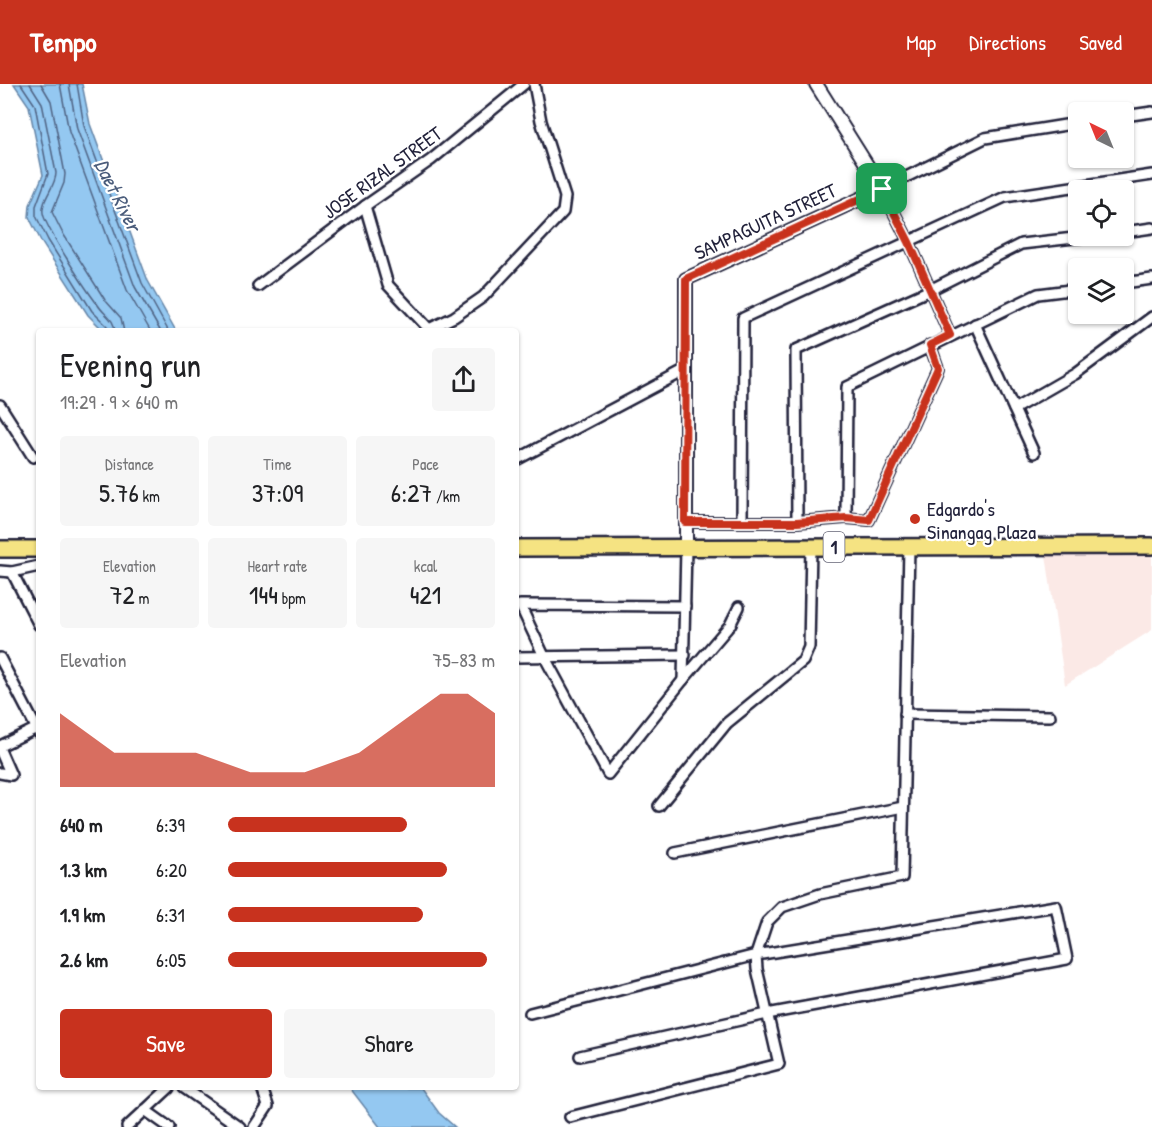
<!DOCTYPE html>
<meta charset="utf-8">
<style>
:root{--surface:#fff;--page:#f6f6f6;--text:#202124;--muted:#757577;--accent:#c8321e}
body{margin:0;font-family:"Patrick Hand",sans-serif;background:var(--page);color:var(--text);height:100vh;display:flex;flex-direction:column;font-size:22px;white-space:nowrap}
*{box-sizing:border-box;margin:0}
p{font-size:20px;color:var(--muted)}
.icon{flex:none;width:33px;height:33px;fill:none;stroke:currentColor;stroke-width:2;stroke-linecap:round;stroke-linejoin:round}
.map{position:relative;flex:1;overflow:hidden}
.panel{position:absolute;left:36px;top:244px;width:483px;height:762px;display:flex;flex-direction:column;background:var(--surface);border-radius:6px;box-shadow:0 2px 4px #0004}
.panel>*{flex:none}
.needle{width:39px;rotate:317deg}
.fabs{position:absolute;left:1068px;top:18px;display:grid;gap:12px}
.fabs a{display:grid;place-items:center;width:66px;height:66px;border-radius:6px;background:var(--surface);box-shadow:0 2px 4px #0004;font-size:30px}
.pin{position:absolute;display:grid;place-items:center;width:51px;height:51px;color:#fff;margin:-26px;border-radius:12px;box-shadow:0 3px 9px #0006}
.round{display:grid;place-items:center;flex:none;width:63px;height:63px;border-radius:6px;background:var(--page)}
.head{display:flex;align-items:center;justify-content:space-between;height:102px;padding:0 24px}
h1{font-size:33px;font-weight:600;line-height:45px}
.figures{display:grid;grid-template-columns:repeat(3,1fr);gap:9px;height:102px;padding:6px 24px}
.figures div{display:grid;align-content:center;border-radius:6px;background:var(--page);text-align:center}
.figures b{font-size:26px;font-weight:600}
.figures small{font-size:16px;font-weight:400}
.figures p{font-size:16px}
.chart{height:168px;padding:12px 24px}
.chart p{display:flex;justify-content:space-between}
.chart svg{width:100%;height:108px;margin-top:6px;fill:var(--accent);opacity:.7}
.action{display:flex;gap:12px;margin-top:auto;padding:12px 24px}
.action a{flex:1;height:69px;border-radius:6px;background:var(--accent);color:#fff;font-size:24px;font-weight:600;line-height:69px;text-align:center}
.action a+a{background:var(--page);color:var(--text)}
ul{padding:0 24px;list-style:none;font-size:20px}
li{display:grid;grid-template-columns:96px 72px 1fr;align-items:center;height:45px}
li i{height:15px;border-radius:8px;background:var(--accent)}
header{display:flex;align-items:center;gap:36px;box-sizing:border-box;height:84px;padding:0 30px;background:var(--accent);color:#fff}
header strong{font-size:28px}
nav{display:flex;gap:33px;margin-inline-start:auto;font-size:21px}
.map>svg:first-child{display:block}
.built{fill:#fbe9e6}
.water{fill:#94c8f1;stroke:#6686a8;stroke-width:1.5}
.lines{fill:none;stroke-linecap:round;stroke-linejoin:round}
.shore{stroke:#506484;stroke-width:1.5}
.minor-casing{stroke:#22223b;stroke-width:14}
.tertiary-casing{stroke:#22223b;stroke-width:16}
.trunk-casing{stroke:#22223b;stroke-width:20}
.minor{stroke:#fff;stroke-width:9}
.tertiary{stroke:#fff;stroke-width:12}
.trunk{stroke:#f5e382;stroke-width:15}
.route-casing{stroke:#fff;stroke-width:12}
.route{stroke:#c8321e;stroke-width:8}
.poi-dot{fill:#c8321e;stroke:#fff;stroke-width:2}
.labels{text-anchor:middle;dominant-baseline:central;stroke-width:4.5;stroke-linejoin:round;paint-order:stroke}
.shield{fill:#fff;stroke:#646476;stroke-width:1.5}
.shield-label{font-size:18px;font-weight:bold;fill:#22223b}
.street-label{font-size:20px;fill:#22223b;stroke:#fff}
.poi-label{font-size:20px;fill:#22223b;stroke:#fff;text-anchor:start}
.water-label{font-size:21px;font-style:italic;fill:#4a5c7b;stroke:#fff}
</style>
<header>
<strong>Tempo</strong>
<nav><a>Map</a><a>Directions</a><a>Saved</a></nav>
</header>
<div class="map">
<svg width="1152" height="1043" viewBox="0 0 1152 1043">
<rect width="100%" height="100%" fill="#fff"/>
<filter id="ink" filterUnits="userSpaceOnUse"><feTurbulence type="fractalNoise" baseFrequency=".0167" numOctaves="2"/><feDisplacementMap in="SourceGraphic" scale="12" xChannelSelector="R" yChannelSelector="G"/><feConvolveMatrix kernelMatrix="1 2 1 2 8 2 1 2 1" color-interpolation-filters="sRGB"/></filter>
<g filter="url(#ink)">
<path class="built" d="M1046 471H1152V546L1065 601Z"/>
<g class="water">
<path d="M14 0H82L90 40 148 197 176 247H104L88 231 42 159 29 133 30 121 43 91 29 22Z"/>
<path d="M350 1004H421L439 1029 455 1043H380Z"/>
</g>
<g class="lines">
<g class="shore">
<path d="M21 0 35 21 48 90 36 122V132L48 156 92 227 107 242 108 248"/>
<path d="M30 0 42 19 56 89C56 102 41 116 43 129 45 143 87 207 98 221 104 231 115 235 115 248"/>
<path d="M41 0 51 17 65 90 64 99 52 128 62 148 105 216 121 234 124 248"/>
<path d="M60 0 69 48 127 206 151 248"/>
<path d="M69 0 77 45 135 203 161 248"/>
<path d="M77 0 84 42 142 199 169 248"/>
</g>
<defs>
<g id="minor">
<path d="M1124 32 1152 28"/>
<path d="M365 122 388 201 429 245 454 233 483 213 563 128 565 113 541 37 534 0"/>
<path d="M1124 148 1152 144"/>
<path d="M1124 199 1152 195"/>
<path d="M258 202 365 122 431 76 524 0"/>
<path d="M975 240 1034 369"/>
<path d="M950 251 909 158 882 105 985 54 1078 39"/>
<path d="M0 321 33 373"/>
<path d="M1014 325 1075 290 1152 233"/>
<path d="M516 376 686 286"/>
<path d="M846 434 869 436 938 284 930 261"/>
<path d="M685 438H797L796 266 930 206 1021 160 1092 152"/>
<path d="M742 438 743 234 1005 113 1152 91"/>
<path d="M797 438 846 434 847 303 1038 210 1078 205"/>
<path d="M0 487 12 488 39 482"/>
<path d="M12 488 39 541"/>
<path d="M685 522 520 521 544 572 608 690 683 596 730 541 739 523"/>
<path d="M516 573 685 571"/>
<path d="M0 574 39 649"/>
<path d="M683 596 686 464"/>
<path d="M905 630 1050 632"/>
<path d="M0 662 37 644"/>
<path d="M0 666 11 691 0 689"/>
<path d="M659 722 727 639 803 577 809 563 811 463"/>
<path d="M675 769 903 723"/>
<path d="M530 929 756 871 1056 822 1067 875 767 930 580 972"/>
<path d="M184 1004 240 1043"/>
<path d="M145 1026 169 1043"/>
<path d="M570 1033 779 980 757 885 756 871 767 838 782 823 820 810 902 793 909 463"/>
<path d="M127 1043 169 1004"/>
<path d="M254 1043 268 1022 262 1004"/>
</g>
<path id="tertiary" d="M686 464V195L882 105 816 0"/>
<g id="trunk">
<path d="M516 464 1152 462"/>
<path d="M0 465H39"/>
</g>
</defs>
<use href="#minor" class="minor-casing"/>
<use href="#tertiary" class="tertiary-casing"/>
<use href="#trunk" class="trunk-casing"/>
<use href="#minor" class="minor"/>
<use href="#tertiary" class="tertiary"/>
<use href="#trunk" class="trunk"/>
</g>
</g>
<g class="lines" filter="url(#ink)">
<defs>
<path id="route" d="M882 105 909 158 950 251 930 261 938 284 869 436 846 434 797 438H685L686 195Z"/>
</defs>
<use href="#route" class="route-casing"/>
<use href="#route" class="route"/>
</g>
<circle class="poi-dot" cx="915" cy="435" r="6"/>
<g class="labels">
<rect class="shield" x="823.5" y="448" width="21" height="30" rx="4.5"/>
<g class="shield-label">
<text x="834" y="463">1</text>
</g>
<g class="street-label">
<text transform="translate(382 88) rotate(-36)">JOSE RIZAL STREET</text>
<text transform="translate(765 137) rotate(-25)">SAMPAGUITA STREET</text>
</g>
<g class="poi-label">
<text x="927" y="424">Edgardo's<tspan x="927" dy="23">Sinangag Plaza</tspan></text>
</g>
<g class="water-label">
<text transform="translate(118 111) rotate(63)">Daet River</text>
</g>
</g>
</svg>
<div class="fabs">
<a><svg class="needle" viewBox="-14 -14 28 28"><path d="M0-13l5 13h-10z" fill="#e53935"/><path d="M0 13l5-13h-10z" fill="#757577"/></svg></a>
<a><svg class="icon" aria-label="locate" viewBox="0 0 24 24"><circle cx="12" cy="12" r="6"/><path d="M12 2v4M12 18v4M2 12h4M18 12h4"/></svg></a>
<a><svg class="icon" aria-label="layers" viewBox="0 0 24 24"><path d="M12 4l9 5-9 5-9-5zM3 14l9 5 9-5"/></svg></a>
</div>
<div class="pin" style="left:882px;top:105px;background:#1e9e55"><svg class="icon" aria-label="arrive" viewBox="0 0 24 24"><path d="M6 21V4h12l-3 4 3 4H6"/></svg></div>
<section class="panel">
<div class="head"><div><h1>Evening run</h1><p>19:29 · 9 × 640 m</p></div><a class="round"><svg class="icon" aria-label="share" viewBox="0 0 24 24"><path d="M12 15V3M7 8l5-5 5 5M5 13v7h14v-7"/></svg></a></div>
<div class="figures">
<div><p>Distance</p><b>5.76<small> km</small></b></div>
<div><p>Time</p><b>37:09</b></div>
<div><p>Pace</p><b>6:27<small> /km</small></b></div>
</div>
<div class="figures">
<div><p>Elevation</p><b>72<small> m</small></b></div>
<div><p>Heart rate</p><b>144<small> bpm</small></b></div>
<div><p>kcal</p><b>421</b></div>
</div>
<div class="chart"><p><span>Elevation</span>75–83 m</p>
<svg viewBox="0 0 160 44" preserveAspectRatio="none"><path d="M0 44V14L10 22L20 30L30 30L40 30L50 30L60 34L70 38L80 38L90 38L100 34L110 30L120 22L130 14L140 6L150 6L160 14V44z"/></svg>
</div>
<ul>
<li><b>640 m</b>6:39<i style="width:67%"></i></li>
<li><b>1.3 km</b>6:20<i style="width:82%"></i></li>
<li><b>1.9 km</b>6:31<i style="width:73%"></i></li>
<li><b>2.6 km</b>6:05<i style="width:97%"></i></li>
</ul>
<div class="action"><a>Save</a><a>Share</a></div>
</section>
</div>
